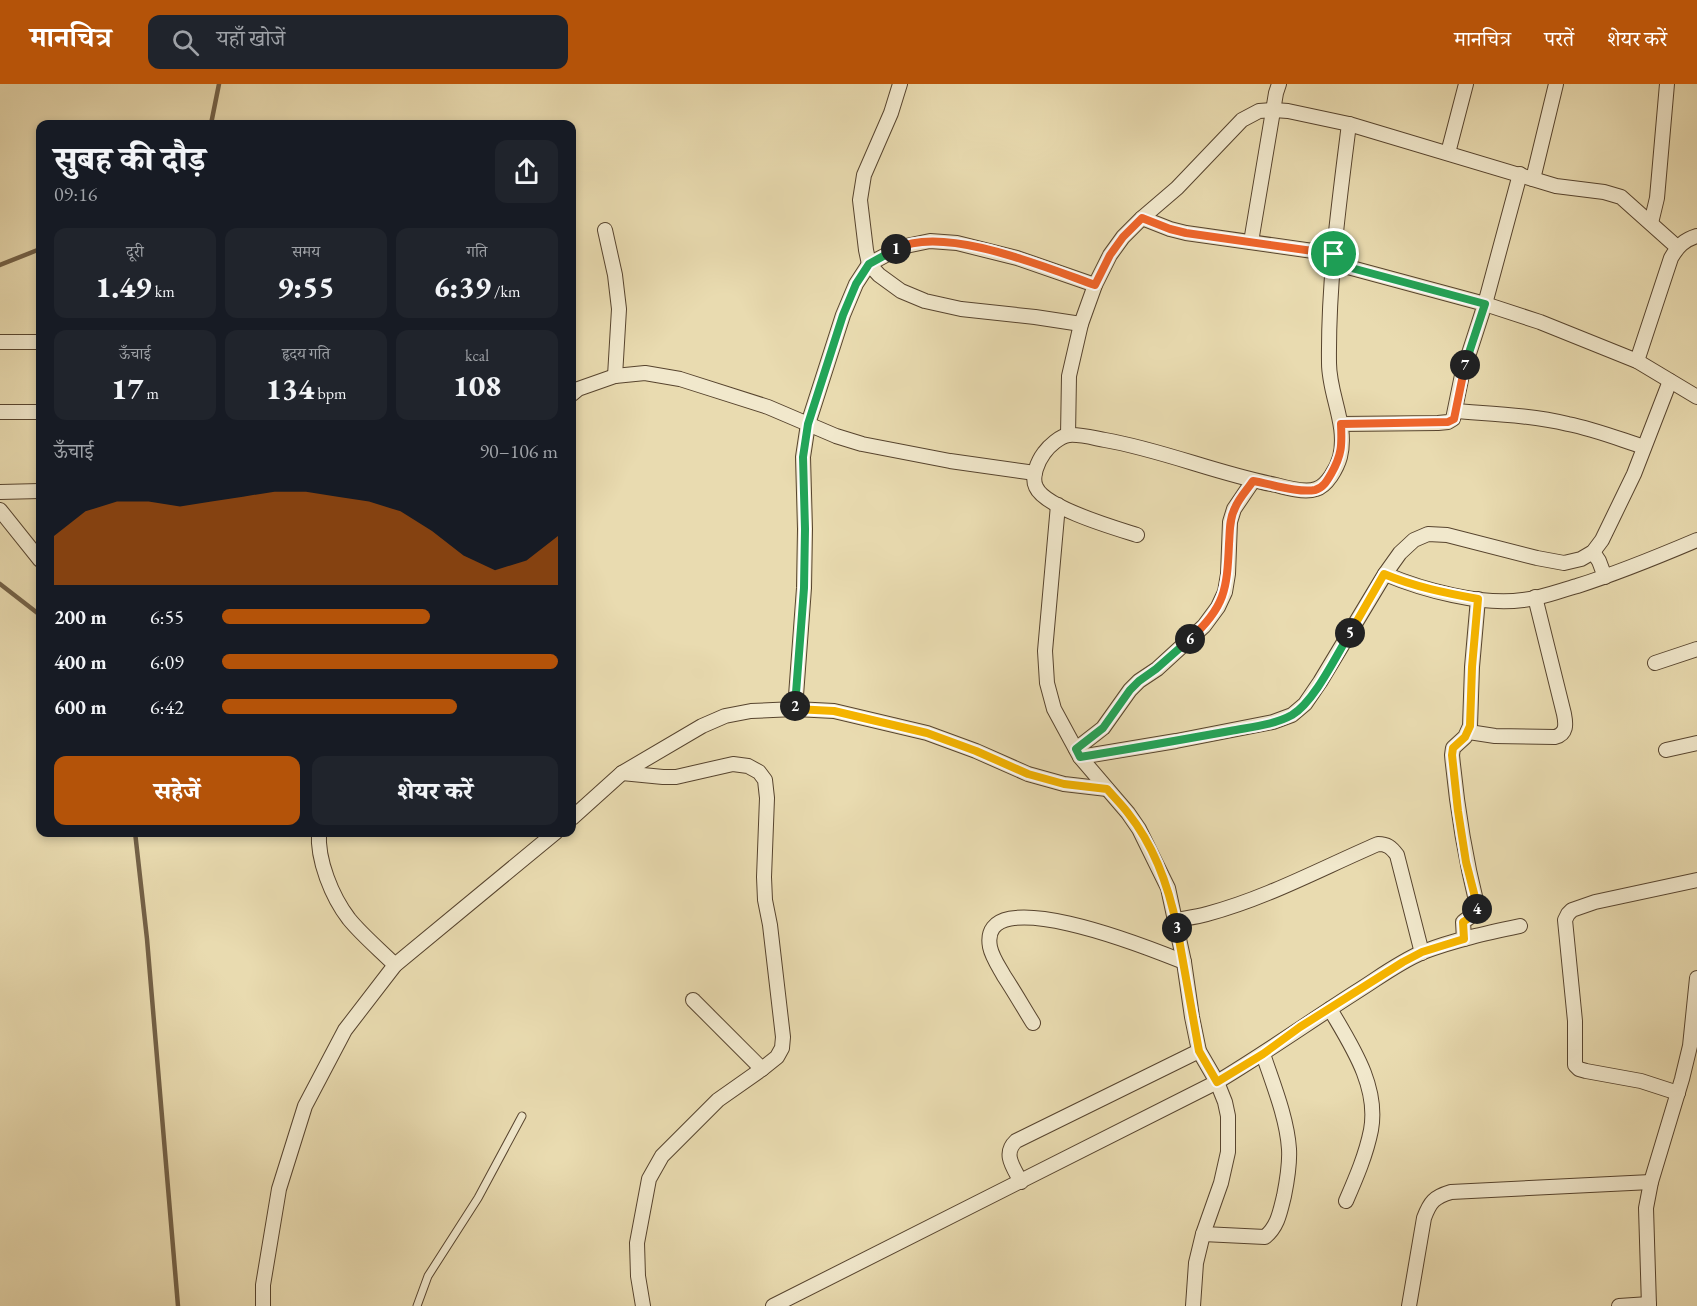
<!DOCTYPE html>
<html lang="hi">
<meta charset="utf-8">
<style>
:root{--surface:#171b24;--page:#20242c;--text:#f1f3f6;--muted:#9ea1a6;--accent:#b45309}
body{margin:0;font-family:"EB Garamond","Noto Serif Devanagari",serif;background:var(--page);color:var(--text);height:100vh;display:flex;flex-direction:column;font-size:22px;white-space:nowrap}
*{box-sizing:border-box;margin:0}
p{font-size:20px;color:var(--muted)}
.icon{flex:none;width:33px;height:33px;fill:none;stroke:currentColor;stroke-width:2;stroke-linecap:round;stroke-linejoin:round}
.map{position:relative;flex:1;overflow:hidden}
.side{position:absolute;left:36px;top:36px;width:540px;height:717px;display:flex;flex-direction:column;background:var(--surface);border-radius:12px;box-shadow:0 3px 9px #0003}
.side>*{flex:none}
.pin{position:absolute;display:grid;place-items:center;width:51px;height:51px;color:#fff;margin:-26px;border:3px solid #fff;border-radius:50%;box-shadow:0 2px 6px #0007}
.km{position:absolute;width:30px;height:30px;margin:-15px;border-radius:50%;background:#222;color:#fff;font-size:16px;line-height:30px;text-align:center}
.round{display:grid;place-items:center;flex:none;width:63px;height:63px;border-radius:12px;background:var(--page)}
.head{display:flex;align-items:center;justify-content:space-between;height:102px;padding:0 18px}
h1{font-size:33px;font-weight:800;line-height:45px}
.stats{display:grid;grid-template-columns:repeat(3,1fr);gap:9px;height:102px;padding:6px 18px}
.stats div{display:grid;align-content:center;border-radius:12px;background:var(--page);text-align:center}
.stats b{font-size:30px;font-weight:800}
.stats small{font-size:16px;font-weight:400}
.stats p{font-size:16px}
.chart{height:168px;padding:12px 18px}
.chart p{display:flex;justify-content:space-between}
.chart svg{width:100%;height:108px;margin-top:6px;fill:var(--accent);opacity:.7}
.action{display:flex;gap:12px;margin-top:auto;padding:12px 18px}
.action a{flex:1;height:69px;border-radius:12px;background:var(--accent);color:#fff;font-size:24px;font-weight:800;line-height:69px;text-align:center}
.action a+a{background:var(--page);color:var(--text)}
ul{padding:0 18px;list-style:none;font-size:20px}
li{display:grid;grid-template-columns:96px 72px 1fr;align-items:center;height:45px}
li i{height:15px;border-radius:8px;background:var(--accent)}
header{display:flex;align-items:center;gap:36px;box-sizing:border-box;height:84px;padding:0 30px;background:var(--accent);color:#fff}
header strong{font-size:28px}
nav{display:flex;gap:33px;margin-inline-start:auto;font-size:21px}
.search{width:420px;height:54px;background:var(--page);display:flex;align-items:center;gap:15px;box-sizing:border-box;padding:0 21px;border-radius:12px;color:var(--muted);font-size:22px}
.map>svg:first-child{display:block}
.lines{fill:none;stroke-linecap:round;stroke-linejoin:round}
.stream{stroke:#736147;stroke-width:4.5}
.lane-casing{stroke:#57442e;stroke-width:9}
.street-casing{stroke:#57442e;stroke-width:16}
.lane{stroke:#f1e8cc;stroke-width:7}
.street{stroke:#f1e8cc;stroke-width:14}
.split-1-casing{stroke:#fff;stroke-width:12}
.split-2-casing{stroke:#fff;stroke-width:12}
.split-3-casing{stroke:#fff;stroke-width:12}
.split-4-casing{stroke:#fff;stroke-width:12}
.split-5-casing{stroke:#fff;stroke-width:12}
.split-6-casing{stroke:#fff;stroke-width:12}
.split-7-casing{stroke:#fff;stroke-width:12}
.split-8-casing{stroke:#fff;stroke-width:12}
.split-1{stroke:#f0652b;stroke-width:8}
.split-2{stroke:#22a559;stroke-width:8}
.split-3{stroke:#f5b400;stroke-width:8}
.split-4{stroke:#f5b400;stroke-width:8}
.split-5{stroke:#f5b400;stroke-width:8}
.split-6{stroke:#22a559;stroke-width:8}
.split-7{stroke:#f0652b;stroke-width:8}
.split-8{stroke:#22a559;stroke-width:8}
</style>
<header>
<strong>मानचित्र</strong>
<div class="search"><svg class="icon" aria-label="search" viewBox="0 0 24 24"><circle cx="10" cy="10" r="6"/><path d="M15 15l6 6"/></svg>यहाँ खोजें</div>
<nav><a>मानचित्र</a><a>परतें</a><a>शेयर करें</a></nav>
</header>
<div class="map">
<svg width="1697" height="1222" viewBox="0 0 1697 1222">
<rect width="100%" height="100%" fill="#e9dbb0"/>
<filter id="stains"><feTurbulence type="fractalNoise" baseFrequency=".00333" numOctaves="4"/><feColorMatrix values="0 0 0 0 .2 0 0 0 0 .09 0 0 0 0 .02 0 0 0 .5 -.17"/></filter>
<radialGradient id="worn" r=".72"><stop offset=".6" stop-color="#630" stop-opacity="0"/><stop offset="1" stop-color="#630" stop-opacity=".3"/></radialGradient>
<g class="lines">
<g class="stream">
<path d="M211 40 219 0"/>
<path d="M0 181 40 165"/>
<path d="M0 500 40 531"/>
<path d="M135 748 147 855 178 1222"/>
</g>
<defs>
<path id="lane" d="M417 1222 428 1192 478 1114 522 1032"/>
<g id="street">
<path d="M900 0 891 29 864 91 860 116 866 166 869 180 879 191 901 207 925 217 961 225 1035 233 1081 240"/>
<path d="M1448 69 1466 0"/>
<path d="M1533 95 1556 0"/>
<path d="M1142 134 1170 145 1186 149 1334 170"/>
<path d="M1651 139 1657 114 1667 0"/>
<path d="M605 146 615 191 619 225 615 292"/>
<path d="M1251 158 1276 9 1279 0"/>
<path d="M1333 179 1485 220 1540 238 1637 277 1697 313"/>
<path d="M0 258H40"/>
<path d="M1637 277 1671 174C1678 162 1684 156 1697 152"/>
<path d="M572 310 578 305 615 292 645 289 680 295 768 323 836 352 862 360 950 377 1035 389"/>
<path d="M1456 327C1493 330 1531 331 1568 340 1594 345 1619 355 1644 363"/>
<path d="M0 328H40"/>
<path d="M1341 340 1438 339 1448 338 1453 335 1462 291 1485 220 1520 90"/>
<path d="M1068 351 1069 292 1081 240 1095 201 1110 171 1123 153 1142 134 1177 104 1242 36 1259 27 1274 26 1288 27 1349 40 1556 102 1604 108 1621 113 1677 163"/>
<path d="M0 408 40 407"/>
<path d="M1058 421 1045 567 1047 599 1054 625 1080 673 1128 729 1139 745 1168 804 1184 878 1192 933 1199 967 1217 998 1225 1018 1228 1032V1068L1221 1099 1203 1150 1196 1179 1193 1222"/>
<path d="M0 426 40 476"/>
<path d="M1137 451C1115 444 1045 424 1036 403 1031 393 1038 377 1044 369 1049 362 1060 352 1069 351 1080 350 1094 354 1105 356 1163 366 1218 390 1276 401 1287 404 1305 409 1316 405 1327 402 1337 384 1340 373 1348 341 1329 311 1329 279 1328 199 1339 119 1349 40"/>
<path d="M1593 468 1599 477 1605 493"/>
<path d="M1385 490C1423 506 1482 522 1523 516 1541 514 1559 507 1577 502 1618 489 1657 473 1697 456"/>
<path d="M1655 579 1697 565"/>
<path d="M795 625 804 504 805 445 803 373 808 340 843 231 856 200 869 180 901 163 930 157 957 159 1017 174 1095 201"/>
<path d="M1469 648 1495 652 1555 653C1567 650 1566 640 1564 630L1535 513"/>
<path d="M1076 665 1103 644 1130 606 1139 597 1157 585 1204 542 1218 523 1225 508 1228 490 1230 438 1234 425 1253 397"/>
<path d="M1666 666 1697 659"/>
<path d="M1080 673 1176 657 1273 638 1292 631 1305 620 1320 598 1385 490 1400 469 1414 456 1428 450 1447 451 1537 474 1564 479 1581 475 1593 468 1602 456 1634 390 1670 297"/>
<path d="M622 689 663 693H676L733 680 748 682 759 688 765 696 767 714 764 793 765 816 770 841 783 953 782 964 777 973 762 985 718 1016 662 1072 649 1095 637 1159 638 1192 643 1222"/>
<path d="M572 734 622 689 702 642 725 632 751 627 795 625 834 627 927 649 976 667 1028 690 1064 700 1107 705"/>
<path d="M319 748C317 776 332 813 349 835 362 851 380 866 395 881"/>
<path d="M1175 836C1186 834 1197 833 1207 830 1267 814 1322 784 1378 760 1387 760 1391 763 1397 771L1422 869"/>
<path d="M1464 855 1463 838C1470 832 1477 831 1477 821 1464 769 1457 724 1452 671L1453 664 1465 653 1470 642 1472 583 1478 515"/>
<path d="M693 916 762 985"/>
<path d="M1330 925C1351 961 1379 1002 1371 1046 1366 1071 1356 1094 1346 1117"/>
<path d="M1033 939C1023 923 1014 907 1004 892 999 883 992 873 990 863 977 793 1159 868 1184 878"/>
<path d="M1678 1009 1641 997 1586 987 1579 985 1575 981V937L1565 836 1568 830 1572 826 1595 818 1697 796"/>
<path d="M1021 1098C1014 1084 1002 1070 1016 1057L1199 967"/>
<path d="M1203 1150 1265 1153C1278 1142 1280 1128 1284 1112 1287 1097 1290 1081 1289 1065 1287 1034 1273 1000 1263 970"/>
<path d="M263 1222V1201L279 1105 305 1022 345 946 395 881 556 748"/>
<path d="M773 1222 1217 998C1264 970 1309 938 1356 908 1377 895 1399 878 1423 868 1454 856 1487 849 1520 842"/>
<path d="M1409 1222 1424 1134C1430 1118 1434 1113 1451 1108L1651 1098"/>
<path d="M1619 1222 1649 1220"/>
<path d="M1649 1222 1646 1124 1651 1098 1682 995 1690 962 1697 894"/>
</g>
</defs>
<use href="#lane" class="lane-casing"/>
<use href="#street" class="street-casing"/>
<use href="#lane" class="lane"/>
<use href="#street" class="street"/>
</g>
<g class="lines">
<defs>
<path id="split-1" d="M896 165C943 140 1047 184 1095 201L1110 171 1123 153 1142 134 1170 145 1186 149 1334 170"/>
<path id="split-2" d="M795 622 804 504 805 445 803 373 808 340 843 231 856 200 869 180 896 165"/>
<path id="split-3" d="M795 622V625L834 627 927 649 976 667 1028 690 1064 700 1107 705C1114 713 1122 721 1128 729 1154 762 1169 803 1177 844"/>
<path id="split-4" d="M1177 844 1199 967 1217 998 1263 970 1300 943 1403 878 1422 868 1464 855 1463 838 1474 831 1477 825"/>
<path id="split-5" d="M1350 549 1384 490C1415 503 1446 509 1478 515L1472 583 1470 642 1465 653 1453 664 1452 671 1458 727 1466 778 1477 821V825"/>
<path id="split-6" d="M1190 555 1156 585 1139 597 1130 606 1103 644 1076 665 1080 673C1130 665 1180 656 1230 647 1250 643 1274 641 1292 631 1314 618 1336 572 1350 549"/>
<path id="split-7" d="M1190 555C1225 523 1227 506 1229 460 1230 448 1229 435 1235 424 1239 414 1247 406 1253 397 1271 400 1298 409 1315 406 1323 404 1327 397 1331 390 1342 371 1342 361 1341 340L1448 338 1454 335 1465 281"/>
<path id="split-8" d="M1334 170 1333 179 1485 220 1465 281"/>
</defs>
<use href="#split-1" class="split-1-casing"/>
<use href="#split-2" class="split-2-casing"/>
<use href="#split-3" class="split-3-casing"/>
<use href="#split-4" class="split-4-casing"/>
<use href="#split-5" class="split-5-casing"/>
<use href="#split-6" class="split-6-casing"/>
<use href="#split-7" class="split-7-casing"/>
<use href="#split-8" class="split-8-casing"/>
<use href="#split-1" class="split-1"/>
<use href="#split-2" class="split-2"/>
<use href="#split-3" class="split-3"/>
<use href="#split-4" class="split-4"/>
<use href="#split-5" class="split-5"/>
<use href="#split-6" class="split-6"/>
<use href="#split-7" class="split-7"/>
<use href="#split-8" class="split-8"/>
</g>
<rect width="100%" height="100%" filter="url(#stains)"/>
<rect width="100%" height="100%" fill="url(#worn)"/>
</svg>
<div class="pin" style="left:1334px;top:170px;background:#1e9e55"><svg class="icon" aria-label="arrive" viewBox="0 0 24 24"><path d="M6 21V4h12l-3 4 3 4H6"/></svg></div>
<b class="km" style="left:896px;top:165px">1</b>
<b class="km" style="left:795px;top:622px">2</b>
<b class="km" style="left:1177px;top:844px">3</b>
<b class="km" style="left:1477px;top:825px">4</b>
<b class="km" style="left:1350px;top:549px">5</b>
<b class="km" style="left:1190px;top:555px">6</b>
<b class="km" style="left:1465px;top:281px">7</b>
<section class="side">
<div class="head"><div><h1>सुबह की दौड़</h1><p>09:16</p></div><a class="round"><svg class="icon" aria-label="share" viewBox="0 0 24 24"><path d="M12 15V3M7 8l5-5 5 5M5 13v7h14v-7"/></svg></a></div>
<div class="stats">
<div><p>दूरी</p><b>1.49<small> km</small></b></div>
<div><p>समय</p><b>9:55</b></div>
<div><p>गति</p><b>6:39<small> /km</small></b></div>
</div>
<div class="stats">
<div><p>ऊँचाई</p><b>17<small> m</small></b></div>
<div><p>हृदय गति</p><b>134<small> bpm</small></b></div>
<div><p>kcal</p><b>108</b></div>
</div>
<div class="chart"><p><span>ऊँचाई</span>90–106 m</p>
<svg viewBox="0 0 160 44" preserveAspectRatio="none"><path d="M0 44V24L10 14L20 10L30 10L40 12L50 10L60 8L70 6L80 6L90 8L100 10L110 14L120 22L130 32L140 38L150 34L160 24V44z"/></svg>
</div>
<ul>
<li><b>200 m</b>6:55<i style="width:62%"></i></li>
<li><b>400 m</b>6:09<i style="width:100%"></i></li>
<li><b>600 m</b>6:42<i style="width:70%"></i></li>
</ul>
<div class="action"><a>सहेजें</a><a>शेयर करें</a></div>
</section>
</div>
